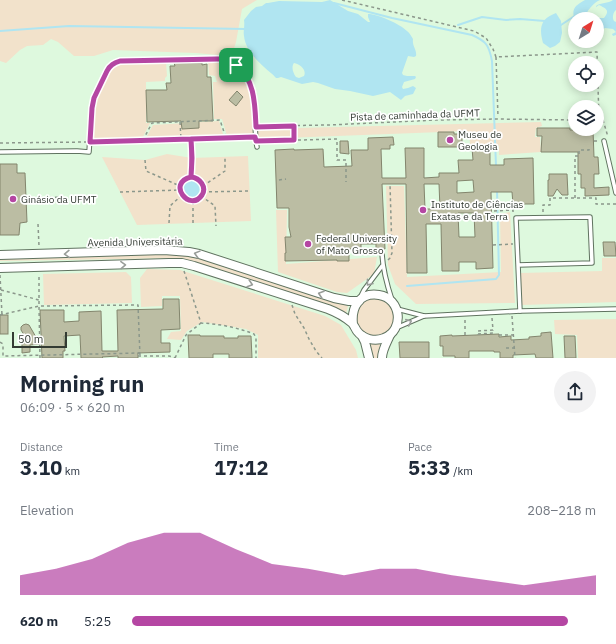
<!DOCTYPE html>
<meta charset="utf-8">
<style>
:root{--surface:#fff;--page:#f2f2f3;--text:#1f2937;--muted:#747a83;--accent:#b546a3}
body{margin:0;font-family:"IBM Plex Sans",sans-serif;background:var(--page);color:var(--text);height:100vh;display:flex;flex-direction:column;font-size:15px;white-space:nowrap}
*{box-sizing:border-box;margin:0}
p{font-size:13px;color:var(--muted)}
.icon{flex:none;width:22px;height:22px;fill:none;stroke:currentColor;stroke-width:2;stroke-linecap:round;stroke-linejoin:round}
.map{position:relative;height:358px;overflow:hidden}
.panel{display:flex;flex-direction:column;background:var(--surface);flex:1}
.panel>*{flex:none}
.needle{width:26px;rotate:38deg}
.tools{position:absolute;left:568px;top:12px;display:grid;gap:8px}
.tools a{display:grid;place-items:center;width:36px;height:36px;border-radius:50%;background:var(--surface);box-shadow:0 2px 10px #0003;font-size:20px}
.scale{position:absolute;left:12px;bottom:10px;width:55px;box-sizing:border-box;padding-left:4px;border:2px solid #333b33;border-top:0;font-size:11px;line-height:14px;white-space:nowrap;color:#333b33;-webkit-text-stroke:3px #fff;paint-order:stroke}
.pin{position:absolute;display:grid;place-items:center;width:34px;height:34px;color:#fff;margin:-17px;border-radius:8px;box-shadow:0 2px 6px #0006}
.round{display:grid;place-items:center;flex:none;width:42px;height:42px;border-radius:21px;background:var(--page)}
.overview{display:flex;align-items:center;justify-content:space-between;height:68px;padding:0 20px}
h1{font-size:22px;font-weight:700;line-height:30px}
.figures{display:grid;grid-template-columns:repeat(3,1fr);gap:6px;height:68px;padding:4px 20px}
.figures div{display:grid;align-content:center}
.figures b{font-size:20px;font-weight:700}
.figures small{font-size:11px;font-weight:400}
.figures p{font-size:11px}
.chart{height:112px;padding:8px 20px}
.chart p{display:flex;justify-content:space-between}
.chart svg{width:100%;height:72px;margin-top:4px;fill:var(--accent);opacity:.7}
ul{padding:0 20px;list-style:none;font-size:13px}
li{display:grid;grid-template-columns:64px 48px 1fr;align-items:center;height:30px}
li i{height:10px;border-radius:5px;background:var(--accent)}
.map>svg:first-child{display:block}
.built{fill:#def9de;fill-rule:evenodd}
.green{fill:#f2e2cb}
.water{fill:#b0e5f1;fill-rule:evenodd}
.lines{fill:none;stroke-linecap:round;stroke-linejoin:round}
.stream{stroke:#b0e5f1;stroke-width:2}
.building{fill:#bbbda3;stroke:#83856d;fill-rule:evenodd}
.service-casing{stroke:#607360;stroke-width:5.5}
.tertiary-casing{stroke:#607360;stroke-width:10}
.path{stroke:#8b978b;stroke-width:1.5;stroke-dasharray:3 3;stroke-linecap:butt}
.service{stroke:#fff;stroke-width:3.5}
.tertiary{stroke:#fff;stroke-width:8}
.oneway{stroke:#999d99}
.route-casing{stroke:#fff;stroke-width:8}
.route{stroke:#b546a3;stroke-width:5}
.poi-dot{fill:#b546a3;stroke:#fff;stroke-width:1.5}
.labels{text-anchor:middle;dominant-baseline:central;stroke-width:3.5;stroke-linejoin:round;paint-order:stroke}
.street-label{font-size:10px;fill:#333b33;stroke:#fff}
.poi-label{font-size:10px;fill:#333b33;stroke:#fff;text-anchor:start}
</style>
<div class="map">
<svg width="616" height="358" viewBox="0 0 616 358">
<rect width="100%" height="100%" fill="#edfeed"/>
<path class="built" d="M0 0H616V358H0ZM575 19H597V41H575ZM575 63H597V85H575ZM575 107H597V129H575Z"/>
<g class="green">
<path d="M0 0H257L242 9 236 42 231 58 219 55 195 53 113 50 94 56H74L58 42 51 39 43 45 27 46 20 50 6 63 0 61Z"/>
<path d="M208 60 233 65 242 72 253 98V134L227 136 222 119H214L213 82H217L215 76 209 75Z"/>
<path d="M166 62 167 76 165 78V81L146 82V123H150L142 139 91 140 95 100 105 76 115 65 121 63Z"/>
<path d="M219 121 224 137 146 138 153 125Z"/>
<path d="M541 122 542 126 536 128 535 137H540L541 152 499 155V146L471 148 468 131 258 139 257 129Z"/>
<path d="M167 154 192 158 248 156 251 221 137 225 102 157 145 160Z"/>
<path d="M386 186H404L407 277 501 272 500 214 510 212 515 303 416 304 395 284 388 265Z"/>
<path d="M276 210H287L286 264 377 257 374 274 347 293 337 292 278 272Z"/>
<path d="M173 252 196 256 348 306 346 314 330 305 181 258 0 261V257Z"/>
<path d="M602 258H616V302L521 305 520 273 602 271Z"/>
<path d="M147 269 180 270 325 316 341 325 356 350 358 358H258V335L246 329 202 322 187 331 181 340 167 339 171 332 181 331 180 296H162V306L141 307 140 278Z"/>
<path d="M126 272 131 277 132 303 44 305 43 274Z"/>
<circle cx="375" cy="317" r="19"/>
<path d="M616 319V358H578L577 335 555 334 554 320Z"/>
<path d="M368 342H381L378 353V358H372Z"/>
</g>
<g class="water">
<path d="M330 0 348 11 358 14 368 22H370L368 17V14C378 14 400 24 407 31 410 33 411 36 413 39 412 47 417 49 416 56L414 57 408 56 402 73 403 75 407 76H415L416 77 415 79 404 82 402 87 403 89 408 88 413 86 416 88 413 94 405 96 401 100 390 92 373 96 350 91 335 89 318 83 313 82 302 84 281 77 278 78H276C272 73 268 71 264 67 256 60 245 48 244 36 243 31 245 26 244 20L251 11 256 7 262 6 266 3H268L279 1 322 2ZM294 63C300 64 307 70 304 76L299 78 296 77C293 73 291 67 294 63Z"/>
<path d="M585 0H600C593 3 587 11 584 18V19H575V21C571 8 575 6 585 0Z"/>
<path d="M613 0H616V10C613 12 612 18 614 21L616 22V35L613 36 612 34 616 32 613 29 605 28 597 33V19H589L592 16 597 17 599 18H604C611 10 605 8 599 5L596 7V6C601 2 608 4 613 0Z"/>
<path d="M556 13 561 21 562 33 560 42 555 46 550 48 543 43C539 28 540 19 556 13Z"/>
<circle cx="192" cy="189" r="12"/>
</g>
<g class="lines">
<g class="stream">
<path d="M333 3H334L392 18 472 35C486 41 489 45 492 61L496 166"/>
<path d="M560 24 561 25 576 15"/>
<path d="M458 25 482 17 506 20 520 19 545 21"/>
<path d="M0 31 69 26 246 29"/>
<path d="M407 286 496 279 499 275 497 190"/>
</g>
</g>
<g class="building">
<path d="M174 63H202V65L207 64V77H211L213 121H199V128L182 129 181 121 147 122 146 90H167L166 83H171L170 66H175Z"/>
<path d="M237 91 243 97 236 106 229 100Z"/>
<path d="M537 128H570V130H593L594 157H598L599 174H594V188L609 187V195L585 196V188H581V174H578V152H541L542 136H537Z"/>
<path d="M438 132H454V134H462V147H438Z"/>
<path d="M393 137 394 145H390V149H381L382 178H406L405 148H424V178L439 177V173H459L458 160H473L472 148H490V165H504V159L533 158 534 204H513L512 192H491L493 268 476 269V262H459V271H442L441 224H426L427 273H407L406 184H382L385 249 376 250V244H361V249H349V261H337V260L285 261V253H286L285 237H291L289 227V208H277L275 150 294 149V150L323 149 324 167 352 166 351 150H368V138ZM473 180 474 192 457 193V181ZM424 184H439L440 209H425ZM458 213H474L475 237H459Z"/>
<path d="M340 141H348L349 154 340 153Z"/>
<path d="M0 164H17V173H25L27 222 20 223 19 235H0Z"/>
<path d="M549 174H567L568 195H562L557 189 553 196H548V180H549Z"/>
<path d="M603 242H615L616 256H604Z"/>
<path d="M163 299H179L180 329 161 330V343H170V352L138 353V358H118V356L102 357 103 358H81L80 335 64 336 65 351H63V358H42L40 310H64V322L79 321V312L101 311 102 351H118L117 310 163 309Z"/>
<rect x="0" y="315" width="8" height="19"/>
<path d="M26 324 29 325 40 344 30 345V352L22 353V338H26L21 330V327L23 325Z"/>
<path d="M551 332 553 358H536L535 354 513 355V358H500V352H494V351H469V358H455V356H443V346H440V336L452 335V336L499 334V337L511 336V340L529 339V337L541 336V333Z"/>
<path d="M188 335H200V336H224V338H238V336H251L252 358H229V354H213V358H189Z"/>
<path d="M564 336H575L576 358H565Z"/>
<path d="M399 342H429V358H400Z"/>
</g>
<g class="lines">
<defs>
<g id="service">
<path d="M604 141 616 193"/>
<path d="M0 152 77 151 89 152 92 108 94 98 107 71C110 65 114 63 120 61L217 59C242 61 253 81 255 104 256 119 254 133 257 147"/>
<path d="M382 254C383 270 387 285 392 300"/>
<path d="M518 265 592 263 590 217 516 218 520 311"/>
<path d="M360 298 364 290 382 266"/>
<path d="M397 309 424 316 520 311 616 309"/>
<path d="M396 328 424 316"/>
</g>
<g id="tertiary">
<path d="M0 255 164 250 189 252 199 254 334 298 349 301H359"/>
<path d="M0 268 169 263H182L194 266 328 309C336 312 345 317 352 323 354 325 355 328 357 331 363 339 375 342 384 338 405 330 401 298 379 295 360 292 351 307 353 324"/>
<path d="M362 336 365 342 369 358"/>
<path d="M382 358C382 350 387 342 390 335"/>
</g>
</defs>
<use href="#service" class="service-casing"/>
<use href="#tertiary" class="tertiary-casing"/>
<g class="path">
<path d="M342 0 474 31 486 38 493 49 496 57 597 52 599 120"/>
<path d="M496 57 498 117"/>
<path d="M597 120H603L608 137"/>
<path d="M180 122 181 139"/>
<path d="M261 126 329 125 437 120 497 119 575 120"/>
<path d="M294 126V140"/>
<path d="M191 139 192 158 191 177"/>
<path d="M143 140 152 123 220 120 226 138"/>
<path d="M262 141 337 139V160H346V182"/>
<path d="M594 141H600"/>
<path d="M95 142 251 137"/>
<path d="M0 143 86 142"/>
<path d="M145 160 146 171 180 186"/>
<circle cx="192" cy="189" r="12"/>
<path d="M279 180 286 179"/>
<path d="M203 186 225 171V157"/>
<path d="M120 192 180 190"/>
<path d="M203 192 249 191"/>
<path d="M201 196 215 206 216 226"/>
<path d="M37 198 62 197"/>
<path d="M575 198V156H579V150H589V147"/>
<path d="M494 211 513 210V213"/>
<path d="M543 212V205H550V198H596V204H616"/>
<path d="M169 223 170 206 182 195"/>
<path d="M193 223V201"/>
<path d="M38 224 39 246"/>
<path d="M493 245 513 244"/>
<path d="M388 260 390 258 392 253 390 184"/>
<path d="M184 271 201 323C219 324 236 327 254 334L256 338V358"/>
<path d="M0 275 2 315"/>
<path d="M1 290 39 300"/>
<path d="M292 305 295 314 304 328 309 339 316 351 322 358"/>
<path d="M0 315 39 306V275"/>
<path d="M512 316 515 358"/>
<path d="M492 318 493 330 478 331V334L493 333V334"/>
<path d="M465 320V335"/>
<path d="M499 335H514"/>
<path d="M0 342 3 344V356L140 353"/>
<path d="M506 348H515"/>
<path d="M138 356H169L176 358"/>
<path d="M40 358 39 306 138 305 140 356"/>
<path d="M175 358 186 335 201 323"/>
</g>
<use href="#service" class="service"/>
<use href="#tertiary" class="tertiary"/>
</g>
<defs><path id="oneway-chevron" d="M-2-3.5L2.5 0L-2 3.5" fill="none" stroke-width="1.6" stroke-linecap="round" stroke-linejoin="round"/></defs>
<g class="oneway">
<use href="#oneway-chevron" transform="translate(67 254) rotate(178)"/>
<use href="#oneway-chevron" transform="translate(197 254) rotate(-165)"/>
<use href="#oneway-chevron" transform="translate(123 265) rotate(-2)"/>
<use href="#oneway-chevron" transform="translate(369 283) rotate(128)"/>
<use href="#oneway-chevron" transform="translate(250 284) rotate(18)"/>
<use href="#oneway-chevron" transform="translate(321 294) rotate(-162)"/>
<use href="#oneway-chevron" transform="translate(409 322) rotate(-24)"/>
</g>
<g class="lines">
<defs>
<path id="route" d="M236 65 225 59H217L120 61C114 63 110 65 107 71L94 98 92 108 90 142 191 139 192 158 191 177C200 178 207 187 202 195 190 213 166 183 191 177 192 164 192 152 191 139L255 137 256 141 294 140V126L256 127C255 105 255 79 236 65"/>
</defs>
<use href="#route" class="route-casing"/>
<use href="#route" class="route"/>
</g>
<g class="poi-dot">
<circle cx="450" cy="140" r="4"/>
<circle cx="13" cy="199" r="4"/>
<circle cx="423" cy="210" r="4"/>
<circle cx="308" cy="244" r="4"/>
</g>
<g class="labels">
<g class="street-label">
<text transform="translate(415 115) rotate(-2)">Pista de caminhada da UFMT</text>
<text transform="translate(135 242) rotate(-1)">Avenida Universitária</text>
</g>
<g class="poi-label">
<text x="458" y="134">Museu de<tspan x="458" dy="12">Geologia</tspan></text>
<text x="21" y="199">Ginásio da UFMT</text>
<text x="431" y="204">Instituto de Ciências<tspan x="431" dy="12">Exatas e da Terra</tspan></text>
<text x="316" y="238">Federal University<tspan x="316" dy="12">of Mato Grosso</tspan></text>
</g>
</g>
</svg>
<div class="tools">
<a><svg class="needle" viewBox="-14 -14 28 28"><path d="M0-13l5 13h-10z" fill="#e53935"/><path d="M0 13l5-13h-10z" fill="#747a83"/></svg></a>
<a><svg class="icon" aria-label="locate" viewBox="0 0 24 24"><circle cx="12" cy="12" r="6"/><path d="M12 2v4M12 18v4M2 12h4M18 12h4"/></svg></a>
<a><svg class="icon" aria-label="layers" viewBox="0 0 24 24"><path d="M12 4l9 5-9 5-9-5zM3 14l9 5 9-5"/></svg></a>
</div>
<div class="scale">50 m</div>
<div class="pin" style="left:236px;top:65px;background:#1e9e55"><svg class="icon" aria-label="arrive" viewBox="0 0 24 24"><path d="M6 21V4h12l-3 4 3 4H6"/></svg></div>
</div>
<section class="panel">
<div class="overview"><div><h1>Morning run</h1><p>06:09 · 5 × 620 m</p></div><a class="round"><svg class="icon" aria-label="share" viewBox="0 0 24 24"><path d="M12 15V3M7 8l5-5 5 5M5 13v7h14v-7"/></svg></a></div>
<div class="figures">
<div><p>Distance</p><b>3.10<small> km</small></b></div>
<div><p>Time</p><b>17:12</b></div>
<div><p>Pace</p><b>5:33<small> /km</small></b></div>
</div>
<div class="chart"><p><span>Elevation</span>208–218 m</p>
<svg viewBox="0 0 160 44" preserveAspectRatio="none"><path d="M0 44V32L10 28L20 22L30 12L40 6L50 6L60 16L70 25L80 28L90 32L100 28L110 28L120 32L130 35L140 38L150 35L160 32V44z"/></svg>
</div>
<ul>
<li><b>620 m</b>5:25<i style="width:94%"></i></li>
</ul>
</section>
